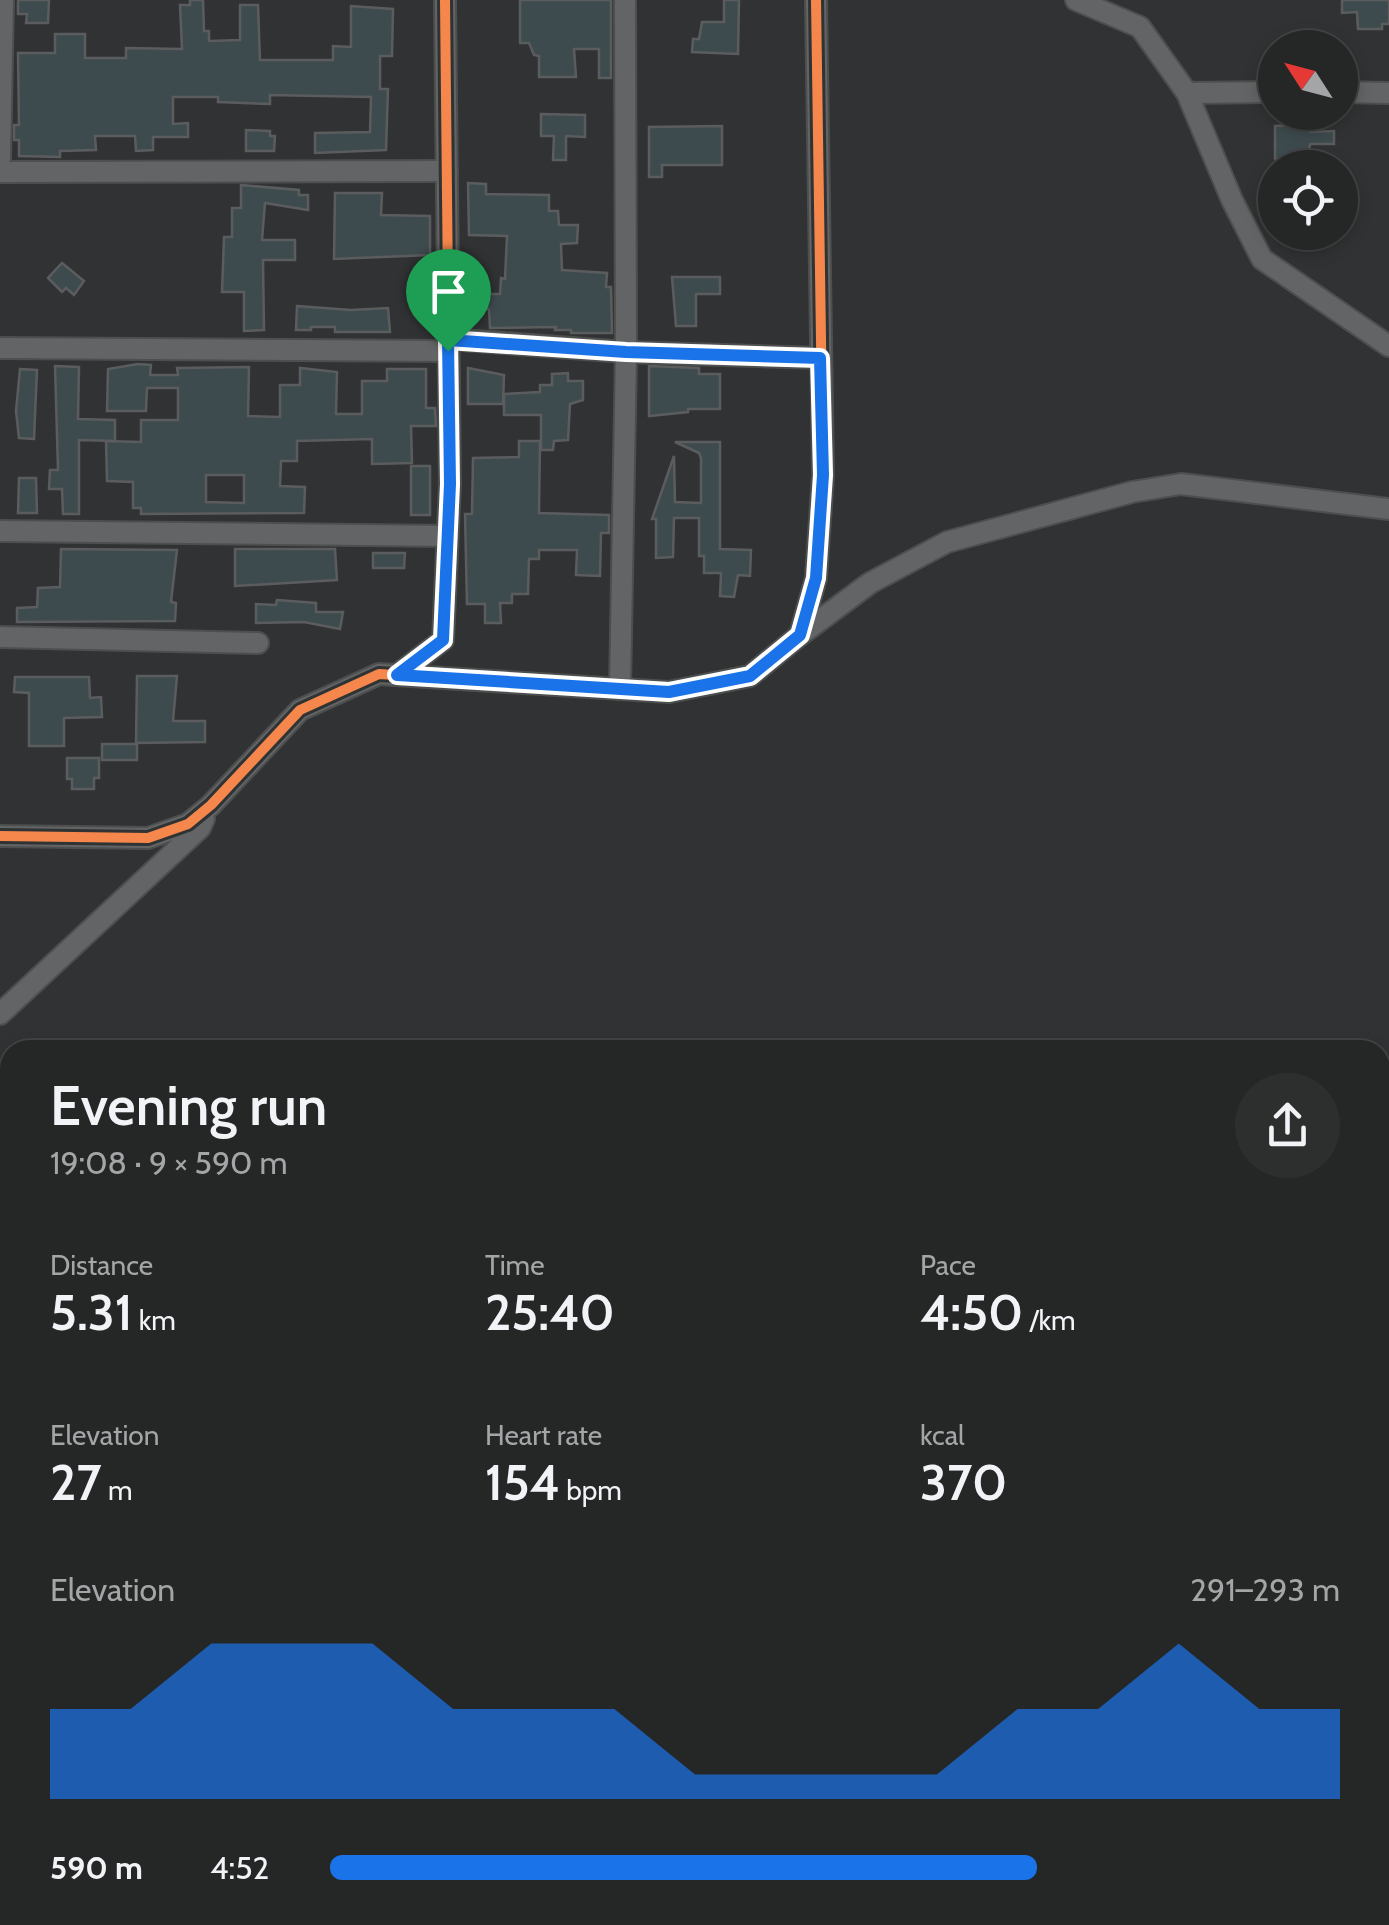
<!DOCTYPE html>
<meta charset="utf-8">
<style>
:root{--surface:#252626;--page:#2d2e2e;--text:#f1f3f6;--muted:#a3a5a7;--line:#424343;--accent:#1a73e8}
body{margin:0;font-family:Cabin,sans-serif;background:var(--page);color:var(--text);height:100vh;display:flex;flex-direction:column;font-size:38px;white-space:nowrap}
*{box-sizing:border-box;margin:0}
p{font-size:32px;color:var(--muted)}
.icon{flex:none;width:55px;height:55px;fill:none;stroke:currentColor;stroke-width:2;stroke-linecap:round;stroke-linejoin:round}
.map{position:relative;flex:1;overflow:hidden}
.drawer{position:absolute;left:0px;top:1040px;width:1390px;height:885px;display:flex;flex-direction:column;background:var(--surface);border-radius:30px 30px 0 0;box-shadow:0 5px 15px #0003,0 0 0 2px var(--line)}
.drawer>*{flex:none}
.needle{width:65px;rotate:306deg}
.controls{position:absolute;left:1258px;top:30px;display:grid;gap:20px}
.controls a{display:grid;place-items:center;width:100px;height:100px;border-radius:50%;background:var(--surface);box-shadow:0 5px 15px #0003,0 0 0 2px var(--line);font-size:50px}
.pin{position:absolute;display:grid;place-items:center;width:85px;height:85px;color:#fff;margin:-102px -42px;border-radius:50% 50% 50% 0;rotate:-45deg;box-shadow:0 0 10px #0007}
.pin .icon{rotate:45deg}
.round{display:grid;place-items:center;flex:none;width:105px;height:105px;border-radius:52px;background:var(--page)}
.overview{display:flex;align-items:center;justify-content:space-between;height:170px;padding:0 50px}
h1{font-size:55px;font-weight:600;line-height:75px}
.stats{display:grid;grid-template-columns:repeat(3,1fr);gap:15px;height:170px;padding:10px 50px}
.stats div{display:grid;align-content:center}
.stats b{font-size:50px;font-weight:600}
.stats small{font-size:28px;font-weight:400}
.stats p{font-size:28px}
.chart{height:280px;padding:20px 50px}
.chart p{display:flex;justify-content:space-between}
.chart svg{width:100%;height:180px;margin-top:10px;fill:var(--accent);opacity:.7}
ul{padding:0 50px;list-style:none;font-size:32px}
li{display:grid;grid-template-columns:160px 120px 1fr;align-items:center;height:75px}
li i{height:25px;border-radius:12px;background:var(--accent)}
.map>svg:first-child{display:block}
.building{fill:#3e4b4e;stroke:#5b5c5d;stroke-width:2.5;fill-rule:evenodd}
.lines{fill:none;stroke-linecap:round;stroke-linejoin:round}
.street-casing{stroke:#4d4e4e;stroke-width:24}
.street{stroke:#636465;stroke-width:20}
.cycleway-casing{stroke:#303334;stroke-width:16}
.cycleway{stroke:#f5874c;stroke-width:10}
.route-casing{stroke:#fff;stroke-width:20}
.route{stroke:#1a73e8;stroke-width:12}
</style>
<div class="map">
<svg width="1389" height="1925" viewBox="0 0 1389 1925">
<rect width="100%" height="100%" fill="#313233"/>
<g class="building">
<path d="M18 0H49L48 23H26L27 14H18Z"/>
<path d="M190 0H203L204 31H209V41L240 40V5H258L260 60H333V46L351 47V6L393 9 392 56H380V89H388L386 150 315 153V133L370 132 371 97 270 95V104L218 102V97H173V124L188 123V137H153V150L136 151 135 136H95L96 150 60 151V157L19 156V140H14V125H19L18 53H55V34H85V58H126V48L182 49 180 5H190Z"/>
<path d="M520 0H611V78H599V49H574L576 77H539V56L534 55 529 43H520Z"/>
<path d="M724 0H739L738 54 692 52 693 39H699L702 22H724Z"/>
<path d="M1342 0H1389V24H1382V29H1358L1357 12 1342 13Z"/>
<path d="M541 114 585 115V137L566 136V160H553L554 136H541Z"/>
<path d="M1310 124 1311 132 1334 131V144H1310L1308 158 1275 159V126Z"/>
<path d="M722 126V165H662V177H649V127Z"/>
<path d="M246 130 270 131V136H275L274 151H246Z"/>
<path d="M468 183 486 184V194L549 195V211H558L559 225H578L577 243 561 244 562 270 607 273 606 287H611L612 333H571V330H555L556 327 490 328 489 309 469 310V294H500L501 278 505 279 507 236 469 235Z"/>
<path d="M241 185 299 190V195H308V210L265 203 262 240H295V260H263L264 330 244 331V292H222L224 237H232V208H241Z"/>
<path d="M335 193H382L381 215 430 216V255L334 259Z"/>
<path d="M62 263 84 281 74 295 66 288 62 292 48 278Z"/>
<path d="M672 277H720V294H696V326H676Z"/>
<path d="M297 306 351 310 388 308 390 332H335V327H311V330H296Z"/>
<path d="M138 364 151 365 150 375H178L177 368 249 367 248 416 280 417V385H300V368L337 372 336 414H362V381H387V369H426V408H435L436 426H411L412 463 372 464V439L297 441V461H281L280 486 305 487 304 513 141 514V508H133V482L107 481 106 441 141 442V420H178V388H147L146 411H107L108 369ZM206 475H244V503L206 502Z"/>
<path d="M55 366 79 367 78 419 115 420V441L79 440V514H63L62 489H49L50 470H58Z"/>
<path d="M649 366 699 368V374H720V409H688V412L649 416Z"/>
<path d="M468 368 504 375 503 404H468Z"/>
<path d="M20 369 37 370 34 439 19 438 16 411Z"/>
<path d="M568 373V381H583V400L570 404 568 440 554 441 553 450H541V415H504V394L540 392V385H552V374Z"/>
<path d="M519 441H540L539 513 609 515V533H601L600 576 576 575 577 550H539V559H529L528 594H512V603H500L501 623H485V604H467L465 514H472L473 458 519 457Z"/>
<path d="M675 442H720V549L751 550 750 576 738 575 734 597 720 596 721 573H704V556H699V518H674L673 557 656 558V519H652L674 456 675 502 701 503V458L699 453Z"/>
<rect x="411" y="466" width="19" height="49"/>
<path d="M19 478H36L37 513H18Z"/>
<path d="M61 549 177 550 171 602 176 603 175 621 17 622V608L37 607 38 588 60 587Z"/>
<path d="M235 549H335L337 580 235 586Z"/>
<path d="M373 553H405L404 568H373Z"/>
<path d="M277 600 316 603V612H343L340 629 304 622 256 623V604L276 605Z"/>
<path d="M137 676H177L173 721H205V742L136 743Z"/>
<path d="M15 677H89L90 698 101 697 102 717 64 718V746H29V693L14 692Z"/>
<rect x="102" y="744" width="35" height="16"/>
<path d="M67 758H99V778H94V789H72V779H67Z"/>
</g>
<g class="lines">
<defs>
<g id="street">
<path d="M1076 0 1140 27 1187 93 1232 200 1262 259 1389 346"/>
<path d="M1340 92 1389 93"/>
<path d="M1187 93 1275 92"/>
<path d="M0 159 3 0"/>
<path d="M0 172 447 171"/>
<path d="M448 339 626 352 820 358"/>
<path d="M0 348 448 351"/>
<path d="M0 531 447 536"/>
<path d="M800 635 870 583 947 542 1132 492 1181 484 1389 509"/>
<path d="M0 637 258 643"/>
<path d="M397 675 443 640 450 484 445 0"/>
<path d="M620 689 626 352 625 0"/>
<path d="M0 836 148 838 188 824 211 805 300 710 379 674 669 692 750 676 800 635 816 578 823 475 816 0"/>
<path d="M0 1014 200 828 204 819"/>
<path d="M1380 1789 1389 1777"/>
<path d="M1380 1906 1389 1913"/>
<path d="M1277 1925 1285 1915"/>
</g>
</defs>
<use href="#street" class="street-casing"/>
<use href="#street" class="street"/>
<defs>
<g id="cycleway">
<path d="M397 675 443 640 450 484 445 0"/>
<path d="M0 836 148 838 188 824 211 805 300 710 379 674 669 692 750 676 800 635 816 578 823 475 816 0"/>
</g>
</defs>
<use href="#cycleway" class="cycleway-casing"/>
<use href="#cycleway" class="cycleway"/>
</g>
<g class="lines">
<defs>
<path id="route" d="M448 340 626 352 820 358 823 475 816 578 800 635 750 676 669 692 397 675 443 640 450 484Z"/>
</defs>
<use href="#route" class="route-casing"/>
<use href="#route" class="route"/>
</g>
</svg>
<div class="controls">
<a><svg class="needle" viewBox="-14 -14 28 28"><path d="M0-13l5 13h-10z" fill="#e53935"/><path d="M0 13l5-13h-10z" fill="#a3a5a7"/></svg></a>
<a><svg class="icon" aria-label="locate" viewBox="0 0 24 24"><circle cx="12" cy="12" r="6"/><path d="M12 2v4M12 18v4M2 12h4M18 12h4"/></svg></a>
</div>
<div class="pin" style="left:448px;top:351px;background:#1e9e55"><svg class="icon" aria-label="arrive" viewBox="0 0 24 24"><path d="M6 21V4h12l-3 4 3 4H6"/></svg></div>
<section class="drawer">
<div class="overview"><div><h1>Evening run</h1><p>19:08 · 9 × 590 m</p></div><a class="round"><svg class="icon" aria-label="share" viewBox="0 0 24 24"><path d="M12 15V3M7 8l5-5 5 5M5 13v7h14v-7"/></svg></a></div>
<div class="stats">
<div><p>Distance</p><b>5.31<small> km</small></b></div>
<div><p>Time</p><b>25:40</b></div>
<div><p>Pace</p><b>4:50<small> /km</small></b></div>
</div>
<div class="stats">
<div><p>Elevation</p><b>27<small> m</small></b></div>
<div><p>Heart rate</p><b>154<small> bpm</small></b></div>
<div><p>kcal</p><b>370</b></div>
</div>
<div class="chart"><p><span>Elevation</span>291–293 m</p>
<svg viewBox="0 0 160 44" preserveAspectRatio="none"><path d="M0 44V22L10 22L20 6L30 6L40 6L50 22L60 22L70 22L80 38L90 38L100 38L110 38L120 22L130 22L140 6L150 22L160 22V44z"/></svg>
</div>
<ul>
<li><b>590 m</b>4:52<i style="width:70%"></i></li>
</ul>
</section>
</div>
